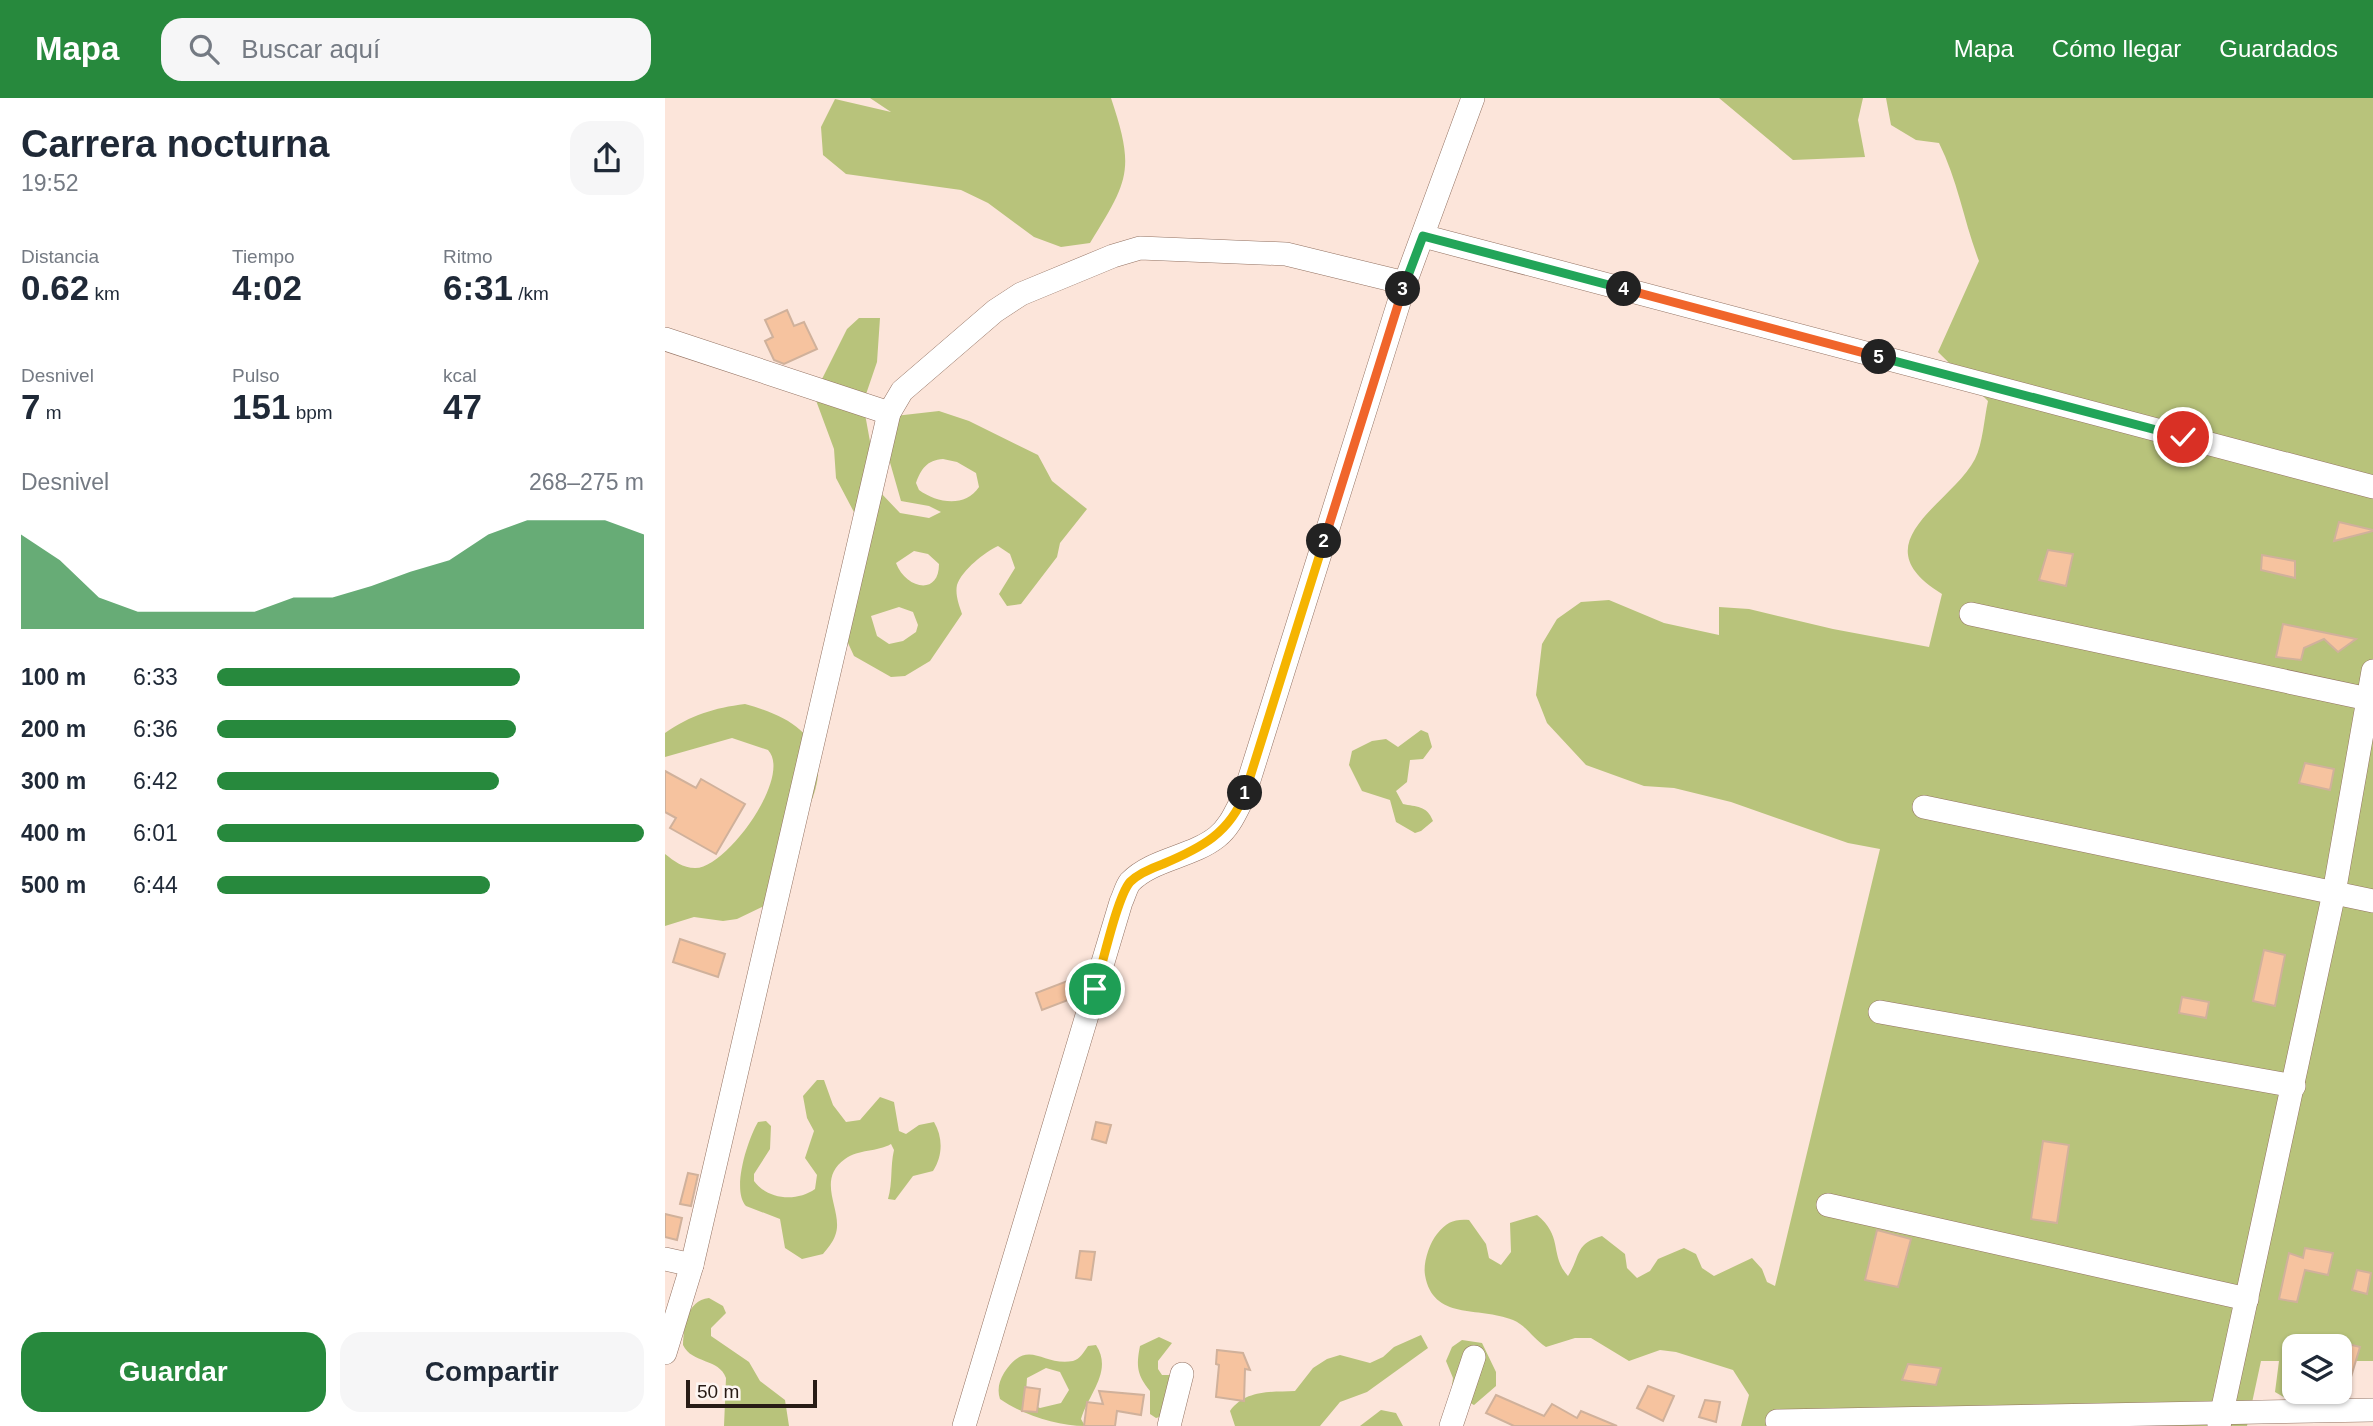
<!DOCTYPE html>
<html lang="es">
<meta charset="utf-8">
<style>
:root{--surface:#fff;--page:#f6f6f7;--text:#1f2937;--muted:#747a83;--accent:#27893d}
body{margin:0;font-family:Helvetica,sans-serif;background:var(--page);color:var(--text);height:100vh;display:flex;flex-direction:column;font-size:26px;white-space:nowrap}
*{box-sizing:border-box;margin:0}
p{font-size:23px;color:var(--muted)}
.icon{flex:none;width:38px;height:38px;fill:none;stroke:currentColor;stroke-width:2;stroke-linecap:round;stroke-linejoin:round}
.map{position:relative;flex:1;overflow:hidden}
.sheet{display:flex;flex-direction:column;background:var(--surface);width:665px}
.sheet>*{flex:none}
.tools{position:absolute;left:1617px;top:1236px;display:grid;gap:14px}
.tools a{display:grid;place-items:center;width:70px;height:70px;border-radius:14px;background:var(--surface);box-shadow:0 2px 5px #0004;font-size:35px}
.scale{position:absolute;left:21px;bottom:18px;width:131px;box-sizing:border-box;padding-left:7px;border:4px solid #281b15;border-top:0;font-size:19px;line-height:24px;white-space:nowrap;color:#281b15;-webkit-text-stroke:5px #fdf6f2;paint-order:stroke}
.pin{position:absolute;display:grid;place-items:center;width:60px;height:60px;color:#fff;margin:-30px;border:4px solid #fff;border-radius:50%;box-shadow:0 2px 7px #0007}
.km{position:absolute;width:35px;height:35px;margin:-18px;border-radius:50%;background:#222;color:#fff;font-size:19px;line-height:35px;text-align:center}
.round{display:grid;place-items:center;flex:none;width:74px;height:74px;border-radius:21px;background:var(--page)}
.summary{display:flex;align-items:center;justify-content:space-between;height:119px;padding:0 21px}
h1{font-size:38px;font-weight:700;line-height:52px}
.figures{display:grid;grid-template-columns:repeat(3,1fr);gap:10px;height:119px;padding:7px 21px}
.figures div{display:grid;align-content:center}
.figures b{font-size:35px;font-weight:700}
.figures small{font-size:19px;font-weight:400}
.figures p{font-size:19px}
.chart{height:196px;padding:14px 21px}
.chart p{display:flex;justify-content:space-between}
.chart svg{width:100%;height:126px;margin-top:7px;fill:var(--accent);opacity:.7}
.action{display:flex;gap:14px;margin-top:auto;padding:14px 21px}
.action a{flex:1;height:80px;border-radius:21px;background:var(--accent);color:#fff;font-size:28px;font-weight:700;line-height:80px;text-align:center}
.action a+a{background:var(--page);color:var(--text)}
ul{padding:0 21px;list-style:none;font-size:23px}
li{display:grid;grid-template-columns:112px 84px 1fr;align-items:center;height:52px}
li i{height:18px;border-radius:9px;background:var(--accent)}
header{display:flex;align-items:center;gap:42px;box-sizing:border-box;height:98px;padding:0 35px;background:var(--accent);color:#fff}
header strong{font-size:33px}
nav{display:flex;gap:38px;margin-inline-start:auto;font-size:24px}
.search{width:490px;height:63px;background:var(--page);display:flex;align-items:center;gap:18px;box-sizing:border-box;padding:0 24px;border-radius:21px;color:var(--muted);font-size:26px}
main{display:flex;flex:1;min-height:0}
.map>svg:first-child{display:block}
.green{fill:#b8c37b;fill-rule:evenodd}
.building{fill:#f6c39f;stroke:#d0b19b;stroke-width:2}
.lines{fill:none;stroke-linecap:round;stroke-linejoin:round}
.minor-casing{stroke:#937262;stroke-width:24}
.minor{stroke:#fff;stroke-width:23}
.split-1-casing{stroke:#fff;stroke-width:14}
.split-2-casing{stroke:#fff;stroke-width:14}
.split-3-casing{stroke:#fff;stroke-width:14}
.split-4-casing{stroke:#fff;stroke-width:14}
.split-5-casing{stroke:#fff;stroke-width:14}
.split-6-casing{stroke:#fff;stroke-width:14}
.split-1{stroke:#f5b400;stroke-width:9}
.split-2{stroke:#f5b400;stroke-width:9}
.split-3{stroke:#f0652b;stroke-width:9}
.split-4{stroke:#22a559;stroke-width:9}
.split-5{stroke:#f0652b;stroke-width:9}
.split-6{stroke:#22a559;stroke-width:9}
</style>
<header>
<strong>Mapa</strong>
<div class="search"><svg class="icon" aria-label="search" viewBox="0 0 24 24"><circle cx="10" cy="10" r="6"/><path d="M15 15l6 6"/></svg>Buscar aquí</div>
<nav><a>Mapa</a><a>Cómo llegar</a><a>Guardados</a></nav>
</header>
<main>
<section class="sheet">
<div class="summary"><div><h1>Carrera nocturna</h1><p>19:52</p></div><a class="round"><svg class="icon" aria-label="share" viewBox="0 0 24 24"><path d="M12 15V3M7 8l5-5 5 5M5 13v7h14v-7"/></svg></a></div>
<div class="figures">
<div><p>Distancia</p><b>0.62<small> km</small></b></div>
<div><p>Tiempo</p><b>4:02</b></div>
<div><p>Ritmo</p><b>6:31<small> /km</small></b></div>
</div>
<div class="figures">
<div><p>Desnivel</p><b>7<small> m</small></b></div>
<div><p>Pulso</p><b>151<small> bpm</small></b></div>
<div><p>kcal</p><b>47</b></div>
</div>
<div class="chart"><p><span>Desnivel</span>268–275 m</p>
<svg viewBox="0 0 160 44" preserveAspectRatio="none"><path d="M0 44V11L10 20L20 33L30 38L40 38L50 38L60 38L70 33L80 33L90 29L100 24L110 20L120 11L130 6L140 6L150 6L160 11V44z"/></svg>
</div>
<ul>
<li><b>100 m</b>6:33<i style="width:71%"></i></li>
<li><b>200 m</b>6:36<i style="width:70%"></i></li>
<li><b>300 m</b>6:42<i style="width:66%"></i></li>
<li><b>400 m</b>6:01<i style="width:100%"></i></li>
<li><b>500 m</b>6:44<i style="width:64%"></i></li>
</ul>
<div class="action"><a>Guardar</a><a>Compartir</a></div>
</section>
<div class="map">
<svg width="1708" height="1328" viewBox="0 0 1708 1328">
<rect width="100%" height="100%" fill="#fce5da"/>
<g class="green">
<path d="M205 0H446C470 72 464 82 425 145L396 149 369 139 323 105 296 92 181 76 158 57 156 29 170 1 226 14Z"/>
<path d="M1054 0H1198L1193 22 1200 59 1128 62Z"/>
<path d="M1221 0H1708V1263H1675V1248H1629V1293H1641L1622 1301 1610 1294 1614 1263H1596L1582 1328H1076L1084 1297 1068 1272 1011 1254 995 1252 964 1263 926 1240H910L881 1249C868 1241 862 1228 848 1222 813 1208 768 1223 760 1177 758 1165 764 1146 772 1136 782 1124 789 1121 804 1122L821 1146 824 1160 836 1167 846 1154 845 1125 872 1117C899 1139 884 1157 903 1178 916 1158 909 1146 937 1138L960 1156 962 1170 972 1180 985 1173 993 1161 1019 1150 1031 1156 1037 1170 1049 1178 1087 1160 1097 1171 1102 1184 1110 1188 1215 751 1183 745 1066 704 1009 690 979 688 921 667 882 625 871 597 877 546 892 521 916 504 944 502 999 525 1054 537V509L1084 511 1168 531 1264 549 1277 496C1193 445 1287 406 1310 361 1318 345 1319 321 1323 303L1273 254 1314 163C1299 124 1293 83 1274 45L1251 42 1226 27Z"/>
<path d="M194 220H215L212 264 198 305 214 393 235 415 264 420 276 414 264 408 236 403 220 347 230 318 274 313 304 323 373 357 387 383 422 411 395 445 392 459 356 506 342 508 334 496 350 470 345 456 333 448C320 454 297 472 292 487 290 497 294 507 297 516L265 563 240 578 226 579 189 558 177 532 191 418 171 380 169 351 149 297 182 231ZM278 361 292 364 311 375 314 389C300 410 272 405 254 392L251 385C256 371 262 362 278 361ZM249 453 263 456 274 466C274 499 240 490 231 465ZM234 509 248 514 253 527 251 534 238 543 224 546 212 538 206 518Z"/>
<path d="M80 606C128 619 168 642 148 699 144 709 137 718 132 727 119 753 110 781 99 808L72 821 58 823 29 819 0 828V756C9 763 18 770 30 770 61 771 128 678 103 652L67 640 0 659V635C26 617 49 610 80 606Z"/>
<path d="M756 632 763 635 767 649 758 661 745 662 742 684 731 693 738 706C751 709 762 707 768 723L756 733 750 735 731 724 725 702 697 693 684 667 687 653 707 643 721 641 733 649Z"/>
<path d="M152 982H159L168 1007 181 1024 195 1022 215 999 229 1004 234 1033 241 1036 254 1027 269 1024C278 1039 278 1058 268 1073L248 1078 230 1102 223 1101C228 1084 225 1069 229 1052L226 1046C212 1054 194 1051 180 1061 149 1083 180 1114 170 1138 168 1144 162 1151 158 1156L137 1161 120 1150 115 1121 81 1108C66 1092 83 1041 93 1024L101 1023 106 1028 105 1051 89 1076V1083C103 1102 132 1104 150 1091L152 1077 140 1060 149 1033 142 1020 138 998Z"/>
<path d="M44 1200 58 1208 61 1215 46 1230V1238L84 1264 95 1283 120 1302 124 1328H59L61 1280C54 1260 27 1266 18 1247 19 1228 21 1203 44 1200Z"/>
<path d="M756 1237 763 1250 702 1294 675 1304 655 1328H570L565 1313C580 1292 606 1294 630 1293L648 1270 662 1261 675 1257 705 1265 718 1259 729 1249Z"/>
<path d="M494 1239 507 1245 493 1263V1271L497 1277H511L498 1318 491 1320 485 1316V1293C472 1277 471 1268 475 1248Z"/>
<path d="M797 1242 817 1245 831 1274V1288L809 1307 786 1295 788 1280 781 1263 787 1249Z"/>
<path d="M431 1247C448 1273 424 1295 416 1321L420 1328C393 1328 358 1317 335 1301 332 1292 334 1283 339 1275 363 1238 377 1269 408 1263 415 1261 419 1254 423 1248ZM381 1270 395 1274 404 1292 396 1305 375 1310 368 1307 361 1295 362 1280Z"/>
<path d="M716 1312 731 1315 738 1328H695Z"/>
</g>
<g class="building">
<path d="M122 212 129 228 139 224 152 251 119 266 109 262 100 243 108 239 100 222Z"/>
<path d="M1674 424 1708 432V433L1669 443Z"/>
<path d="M1383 452 1408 456 1401 488 1374 482Z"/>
<path d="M1597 457 1630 463V480L1596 472Z"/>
<path d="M1618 526 1652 533 1691 541 1673 554 1659 541 1639 550 1636 562 1611 559Z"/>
<path d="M1640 665 1669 671 1665 692 1634 685Z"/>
<path d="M0 673 31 690 36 681 80 706 51 756 5 730 11 720 0 714Z"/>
<path d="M15 841 60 856 53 879 8 864Z"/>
<path d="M1599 852 1620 857 1610 908 1588 903Z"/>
<path d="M405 882 411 899 377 912 371 895Z"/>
<path d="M1517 899 1544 904 1541 920 1514 915Z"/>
<path d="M431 1024 446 1027 441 1045 427 1041Z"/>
<path d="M1378 1043 1404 1047 1392 1125 1366 1121Z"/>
<path d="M23 1075 33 1077 26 1108 15 1106Z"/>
<path d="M0 1116 17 1120 12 1142 0 1139Z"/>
<path d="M1212 1132 1246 1141 1233 1189 1200 1182Z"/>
<path d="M1640 1150 1668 1155 1663 1177 1640 1172 1632 1204 1614 1201 1624 1155 1638 1160Z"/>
<path d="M415 1153 430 1154 426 1182 411 1180Z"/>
<path d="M1692 1172 1706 1175 1702 1196 1687 1192Z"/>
<path d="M1675 1244 1695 1249 1680 1299H1675Z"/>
<path d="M552 1252 578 1255 585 1272 580 1271 579 1303 551 1299 554 1267 551 1266Z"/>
<path d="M1243 1266 1276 1270 1271 1287 1237 1282Z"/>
<path d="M983 1288 1009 1298 998 1323 972 1310Z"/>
<path d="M360 1289 375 1291 372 1314 357 1313Z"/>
<path d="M434 1293 479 1297 476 1317 452 1313 450 1328H419L422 1304 438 1306Z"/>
<path d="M831 1297 879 1318 887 1306 912 1320 916 1313 952 1328H849L821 1315Z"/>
<path d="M1040 1302 1055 1304 1051 1324 1034 1319Z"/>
</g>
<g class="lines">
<defs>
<g id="minor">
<path d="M758 138 1708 389"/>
<path d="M0 241 224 315"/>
<path d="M1306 516 1708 602"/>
<path d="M1259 709 1708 803"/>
<path d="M1215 914 1629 988"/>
<path d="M1163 1107 1582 1201"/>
<path d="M0 1161 27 1167"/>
<path d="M0 1255 27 1167 224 315 237 293 330 213 356 196 448 158 475 150 621 156 740 185"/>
<path d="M1112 1323 1708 1312"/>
<path d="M299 1328 456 804C459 798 461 789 465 784 487 761 527 759 552 739 565 729 571 713 579 698L740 185 808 0"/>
<path d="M504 1328 517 1276"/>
<path d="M786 1328 809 1259"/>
<path d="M1554 1328 1669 795 1708 573"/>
</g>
</defs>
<use href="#minor" class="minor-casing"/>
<use href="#minor" class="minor"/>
</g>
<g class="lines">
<defs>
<path id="split-1" d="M430 891C437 869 452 799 465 784 474 775 487 770 498 766 536 750 565 735 580 695"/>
<path id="split-2" d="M580 695 659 443"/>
<path id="split-3" d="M659 443 738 191"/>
<path id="split-4" d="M738 191 758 138 959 191"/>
<path id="split-5" d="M959 191 1214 259"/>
<path id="split-6" d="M1214 259 1518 339"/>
</defs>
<use href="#split-1" class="split-1-casing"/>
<use href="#split-2" class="split-2-casing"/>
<use href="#split-3" class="split-3-casing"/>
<use href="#split-4" class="split-4-casing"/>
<use href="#split-5" class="split-5-casing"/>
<use href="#split-6" class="split-6-casing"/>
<use href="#split-1" class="split-1"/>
<use href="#split-2" class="split-2"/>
<use href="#split-3" class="split-3"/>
<use href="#split-4" class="split-4"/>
<use href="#split-5" class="split-5"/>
<use href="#split-6" class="split-6"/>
</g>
</svg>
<div class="tools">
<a><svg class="icon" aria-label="layers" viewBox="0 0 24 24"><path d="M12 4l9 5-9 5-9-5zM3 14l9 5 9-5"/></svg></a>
</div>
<div class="scale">50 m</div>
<div class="pin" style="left:430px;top:891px;background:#1e9e55"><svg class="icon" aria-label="arrive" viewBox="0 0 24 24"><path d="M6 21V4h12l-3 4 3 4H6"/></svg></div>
<div class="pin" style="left:1518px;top:339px;background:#d93025"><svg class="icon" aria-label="check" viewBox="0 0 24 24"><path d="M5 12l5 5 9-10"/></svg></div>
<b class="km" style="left:580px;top:695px">1</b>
<b class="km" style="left:659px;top:443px">2</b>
<b class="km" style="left:738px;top:191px">3</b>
<b class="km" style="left:959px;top:191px">4</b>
<b class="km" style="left:1214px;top:259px">5</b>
</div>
</main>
